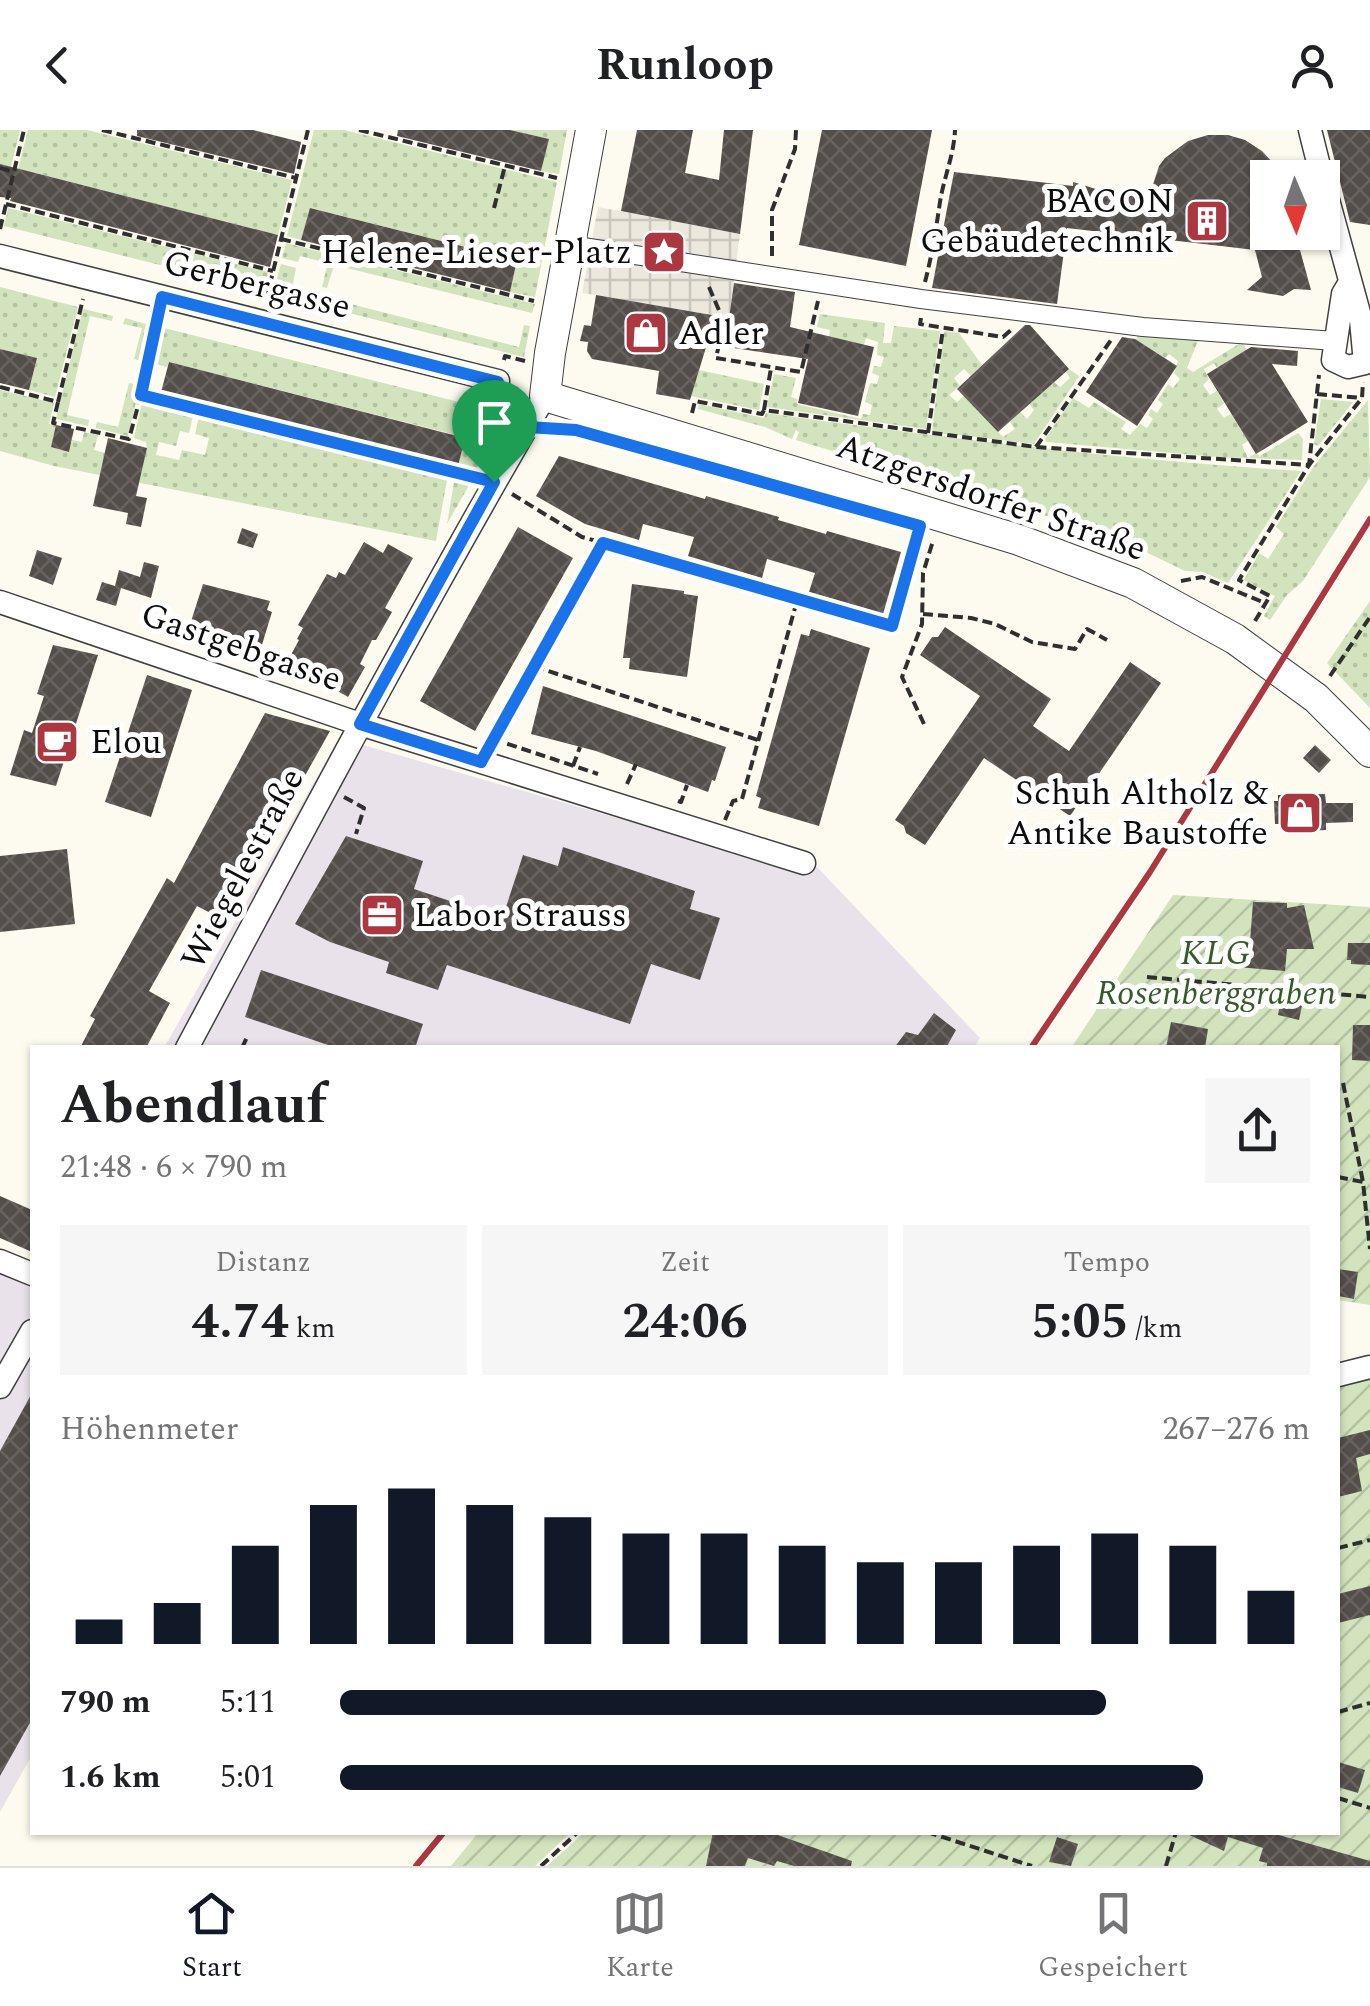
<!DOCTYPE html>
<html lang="de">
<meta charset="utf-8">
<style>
:root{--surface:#fff;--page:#f6f6f6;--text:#202124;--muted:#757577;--line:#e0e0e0;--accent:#111827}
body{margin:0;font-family:Spectral,serif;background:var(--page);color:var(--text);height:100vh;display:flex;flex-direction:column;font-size:38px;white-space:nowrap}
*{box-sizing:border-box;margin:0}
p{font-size:32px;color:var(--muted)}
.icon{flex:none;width:55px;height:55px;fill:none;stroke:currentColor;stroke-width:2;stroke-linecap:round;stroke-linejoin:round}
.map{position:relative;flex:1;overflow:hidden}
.drawer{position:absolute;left:30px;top:915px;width:1310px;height:790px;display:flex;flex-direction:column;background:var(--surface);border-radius:0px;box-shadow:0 2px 8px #0004}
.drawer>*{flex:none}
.needle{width:65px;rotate:178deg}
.controls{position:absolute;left:1250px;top:30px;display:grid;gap:20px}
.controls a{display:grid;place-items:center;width:90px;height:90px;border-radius:0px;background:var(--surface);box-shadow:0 2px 8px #0004;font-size:50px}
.pin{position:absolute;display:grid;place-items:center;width:85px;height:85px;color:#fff;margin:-102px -42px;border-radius:50% 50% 50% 0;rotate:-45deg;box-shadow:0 0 10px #0007}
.pin .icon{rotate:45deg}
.round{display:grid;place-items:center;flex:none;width:105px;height:105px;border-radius:0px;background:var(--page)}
.overview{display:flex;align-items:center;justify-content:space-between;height:170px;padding:0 30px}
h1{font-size:55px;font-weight:700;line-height:75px}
.stats{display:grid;grid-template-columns:repeat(3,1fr);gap:15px;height:170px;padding:10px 30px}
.stats div{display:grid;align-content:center;border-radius:0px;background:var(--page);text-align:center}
.stats b{font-size:50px;font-weight:700}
.stats small{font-size:28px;font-weight:400}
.stats p{font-size:28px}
.chart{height:280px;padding:20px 30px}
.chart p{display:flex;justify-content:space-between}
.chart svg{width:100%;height:180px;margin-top:10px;stroke:var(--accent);stroke-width:6}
ul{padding:0 30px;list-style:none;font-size:32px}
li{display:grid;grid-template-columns:160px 120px 1fr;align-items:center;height:75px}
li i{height:25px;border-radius:12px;background:var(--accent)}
header{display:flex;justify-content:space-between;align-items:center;height:130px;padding:0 30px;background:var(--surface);font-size:45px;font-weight:700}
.menu{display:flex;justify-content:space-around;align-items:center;height:140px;border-top:2px solid var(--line);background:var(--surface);font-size:28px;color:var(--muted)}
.menu a{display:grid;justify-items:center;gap:5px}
.menu .current{color:var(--accent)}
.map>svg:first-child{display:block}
.industrial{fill:#e9e2ea}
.grass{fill:url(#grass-dots)}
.garden{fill:url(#garden-furrows)}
.plaza{fill:url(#plaza-grid)}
.building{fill:url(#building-cross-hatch)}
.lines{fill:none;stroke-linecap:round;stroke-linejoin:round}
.pedestrian-casing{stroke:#404040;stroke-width:20}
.minor-casing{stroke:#404040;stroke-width:25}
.tertiary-casing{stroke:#404040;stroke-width:32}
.path{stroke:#2f2f2f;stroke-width:4;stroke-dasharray:10 5;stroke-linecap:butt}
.pedestrian{stroke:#fff;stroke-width:18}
.minor{stroke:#fff;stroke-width:22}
.tertiary{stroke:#fff;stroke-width:30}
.rail{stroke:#ab3740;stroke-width:6}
.route-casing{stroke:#fff;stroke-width:20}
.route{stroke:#1a73e8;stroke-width:12}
.labels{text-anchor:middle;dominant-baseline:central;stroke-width:10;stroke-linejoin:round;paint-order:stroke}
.poi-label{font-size:35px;fill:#0d0d0d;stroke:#fff;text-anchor:end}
.street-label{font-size:35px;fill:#0d0d0d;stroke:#fff}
.park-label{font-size:35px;font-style:italic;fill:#335c26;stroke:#fff}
</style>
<header><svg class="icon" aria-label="back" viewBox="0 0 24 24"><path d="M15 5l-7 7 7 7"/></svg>Runloop<svg class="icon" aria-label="person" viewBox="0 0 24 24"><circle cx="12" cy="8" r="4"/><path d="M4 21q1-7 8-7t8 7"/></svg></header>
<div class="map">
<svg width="1370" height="1736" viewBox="0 0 1370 1736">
<defs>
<pattern id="grass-dots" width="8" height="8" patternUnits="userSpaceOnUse" patternTransform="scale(2.5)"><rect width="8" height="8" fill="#d2e3bd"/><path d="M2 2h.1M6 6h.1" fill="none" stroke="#b3c2a1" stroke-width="1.8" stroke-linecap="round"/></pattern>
<pattern id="garden-furrows" width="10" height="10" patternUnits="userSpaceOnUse" patternTransform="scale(2.5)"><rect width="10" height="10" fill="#d2e3bd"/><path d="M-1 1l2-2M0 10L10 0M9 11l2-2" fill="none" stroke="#b3c2a1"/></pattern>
<pattern id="plaza-grid" width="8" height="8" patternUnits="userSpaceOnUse" patternTransform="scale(2.5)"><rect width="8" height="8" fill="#ece8de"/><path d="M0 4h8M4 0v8" fill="none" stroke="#c9c6bd"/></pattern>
<pattern id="building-cross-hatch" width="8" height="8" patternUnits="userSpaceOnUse" patternTransform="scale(2.5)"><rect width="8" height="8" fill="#544e4b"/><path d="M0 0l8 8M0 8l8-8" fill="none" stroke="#686360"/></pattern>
</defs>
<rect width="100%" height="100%" fill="#fdfaef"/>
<g class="industrial">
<path d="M339 608 812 744 816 736 980 908 974 918H164Z"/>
<path d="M0 1127 32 1140V1625L0 1682Z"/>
</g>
<g class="grass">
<path d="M20 0 11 37 0 34V0Z"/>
<path d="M28 0H87L292 50 278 105 18 39Z"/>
<path d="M314 0H344L557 52 535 167 510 162 517 130 311 78 301 110 287 106Z"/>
<path d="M510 0H567L559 44 541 41 548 9Z"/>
<path d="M8 78 268 142 264 161 4 96Z"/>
<path d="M286 113 325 123 323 132 300 126 298 132 282 128Z"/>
<path d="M330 124 535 174 532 183 334 135 327 158 322 157Z"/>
<path d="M281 134 296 138 291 163 314 168 312 174 273 164Z"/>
<path d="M0 157 78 177 55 267 29 260 37 228 0 219Z"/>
<path d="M335 170 519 217 524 195 530 196 524 227 333 179Z"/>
<path d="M83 179 113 186 112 191 90 186 67 285 89 290 88 296 56 289Z"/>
<path d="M820 184 885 193 883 213H891L894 196 940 201 926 299 767 277 774 244 796 248 791 267 797 269V274L861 289 863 284 870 285 872 275 865 272 870 253 877 254 879 246 872 243 874 236 881 237 884 227 877 225 878 212 866 208 864 215 829 207 830 200 817 197Z"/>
<path d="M125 188 153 196 145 232 134 229 142 198 123 194Z"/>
<path d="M160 197 483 278 479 302 492 304 498 281 507 287 475 343 457 340 464 307 169 232 167 237 152 233Z"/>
<path d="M1140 200 1199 208 1187 238 1193 242 1242 212 1247 220 1217 238 1214 233 1204 239 1209 249 1203 255 1210 265 1217 261 1224 273 1217 279 1224 288 1231 284 1248 311 1242 315 1248 328 1256 323 1260 326 1298 303 1303 309 1302 330 1219 327 1046 312 1045 309 1073 268 1089 278 1094 272 1126 292 1121 299 1130 305 1140 294 1147 298 1153 289 1148 285 1151 279 1157 283 1163 274 1158 270 1168 254 1173 258 1180 249 1174 243 1178 231 1169 224 1165 228 1136 210Z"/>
<path d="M944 201 959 203 982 235 971 246 964 239 954 248 960 256 949 265 957 272 964 266 1003 307 1015 299 1010 292 1020 282 1027 289 1034 280 1029 274 1054 252 1060 257 1070 248 1066 242 1069 239 1079 246 1034 314 932 302Z"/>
<path d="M699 240 764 254 759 280 691 266Z"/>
<path d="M129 253 140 255 128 306 96 298 97 292 118 297Z"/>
<path d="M0 260 54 273 49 294 56 296 51 317 69 322 72 310 82 312 84 302 98 305 94 320 105 323 147 318 146 312 134 308 143 268 194 281 189 303 180 301 176 316 159 312 156 325 179 330 182 320 205 325 209 308 195 304 200 283 445 344 447 350 436 411 54 336 0 321Z"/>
<path d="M1321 269 1353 272 1318 316 1314 314Z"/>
<path d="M1368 270 1370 347 1303 451 1287 465 1270 490 1264 486 1275 466 1244 450 1259 423 1268 429 1284 404 1276 397 1314 336Z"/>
<path d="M699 274 764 288 766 283C944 308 1121 330 1301 341L1228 453 1203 442 1185 441 1127 413 1073 394 796 310 799 302 796 300 792 309 765 297 698 279Z"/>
<path d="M455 346 472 350 447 394Z"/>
<path d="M1370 471V578L1327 533Z"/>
</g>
<g class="garden">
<path d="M1173 765 1370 777V1175L1338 1170V918H1071Z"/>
<path d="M1370 1247V1736H547L585 1702H1338V1256Z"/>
<path d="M478 1703V1702L570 1703 535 1736H451Z"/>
</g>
<path class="plaza" d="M598 77 740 104 729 188 582 163Z"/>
<g class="building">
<path d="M137 0H253L301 12 294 44 137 6Z"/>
<path d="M398 0H510L549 9 541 41 397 6Z"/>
<path d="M637 0H693L685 43 719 50 724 0H753L740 104 621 81Z"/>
<path d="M822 0H932L906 136 799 115Z"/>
<path d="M1327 0H1370V95L1350 92Z"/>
<path d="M1208 5H1228L1245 10 1262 21 1275 35 1280 48H1268V102H1295L1311 160 1294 159 1283 166 1247 160 1262 147 1255 120 1067 98 1057 174 932 158 954 42 1073 56V52L1099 60 1149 67 1159 36 1165 28 1188 11Z"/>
<path d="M0 34 278 105 270 137 10 71 11 68 0 67Z"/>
<path d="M310 78 517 130 510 162 301 110Z"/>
<path d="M734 153 795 162 790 197 874 217 858 286 798 273 808 229 707 214 690 270 656 264 659 241 592 229 587 221 588 212 580 211 584 195 591 196 596 165 729 188Z"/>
<path d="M1025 195H1030L1069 239 998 302 957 259Z"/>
<path d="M1122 207 1135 209 1177 236 1137 296 1086 262Z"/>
<path d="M1251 217 1298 221 1297 236 1272 234 1308 292 1256 324 1207 244Z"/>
<path d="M0 219 37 228 29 260 0 253Z"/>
<path d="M169 232 465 308 457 340 160 266Z"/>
<path d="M56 295 74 299 69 322 51 317Z"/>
<path d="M108 308 147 318 136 366 147 368 141 397 126 394 128 383 93 376Z"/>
<path d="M559 326 705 369 706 366 779 387 778 390 826 404 827 401 901 422 883 484 809 462 815 443 767 429 762 448 688 426 694 407 643 394 639 410 585 394 536 366Z"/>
<path d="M518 397 573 428 475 601 420 571Z"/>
<path d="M242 398 258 404 253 418 237 413Z"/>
<path d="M364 412 383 423 388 414 413 428 385 478 392 482 376 510H372L360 534 365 537 348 567 334 559 326 561 286 534 299 510 297 509 303 498 298 495 327 444 336 448 339 442 345 445Z"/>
<path d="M37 420 62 428 53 455 29 446Z"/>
<path d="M144 432 159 436 151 468 121 458 116 476 96 470 102 452 115 456 119 440 140 447Z"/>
<path d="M203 454 270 471 267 480 272 482 257 531 251 529 250 534 185 510Z"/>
<path d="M632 454 684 461V464L698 466 687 547 629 539 630 528H623Z"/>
<path d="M945 497 1051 569 1033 596 1069 621 1130 532 1161 553 1070 686 984 628 925 715 906 703 904 696 895 690 980 566 920 525 932 507H938Z"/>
<path d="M811 499 870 518 819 696 758 678 761 668 756 666 801 504 809 506Z"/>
<path d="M53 515 98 525 56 656 10 645 24 600 32 603 44 566 37 564Z"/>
<path d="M147 545 192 560 151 687 105 672Z"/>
<path d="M543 556 726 617 715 651 712 650 708 662 596 621 531 604Z"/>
<path d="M265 583 330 601 224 790 197 776 149 861 170 873 146 918H80L95 889 90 886 167 748 174 753Z"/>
<path d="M1315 615 1331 630 1319 643 1303 628Z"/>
<path d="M1325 664 1326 673H1353V692L1326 693V700L1287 702V694H1275L1274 671H1278V665Z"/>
<path d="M346 706 423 731 414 759 483 782 503 786 523 725 558 736 563 717 695 761 690 779 720 788 700 850 651 834 630 894 447 835 438 860 386 843 389 832 330 812 295 794Z"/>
<path d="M67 719 75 794 0 802V726Z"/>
<path d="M1253 772 1287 773V778L1304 775 1314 819H1287L1285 841 1237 837 1241 812H1250Z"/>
<path d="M1348 813H1370V835L1351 834V830H1347Z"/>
<path d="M261 840 423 894 415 918H337L245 887Z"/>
<path d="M1281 867 1303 871 1299 890 1278 885Z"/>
<path d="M934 883 956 900 946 918H894L906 902 918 905Z"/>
<path d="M1171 892 1208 899 1205 918H1166Z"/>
<path d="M1353 895H1370V931L1352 930Z"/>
<path d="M0 1066 32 1080V1122L0 1108Z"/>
<path d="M1338 1139 1358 1142 1354 1169 1338 1166Z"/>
<path d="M32 1263V1589L0 1646V1321Z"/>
<path d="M1370 1300V1324L1356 1328 1362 1361 1338 1367V1308Z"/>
<path d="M1370 1456V1485L1338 1493V1464Z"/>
<path d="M1338 1632 1365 1640 1358 1663 1338 1657Z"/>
<path d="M713 1702H769L852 1731 851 1736H794L777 1731 774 1736 748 1728 745 1736H706Z"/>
<path d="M1183 1702H1268L1370 1731V1736H1267V1733L1259 1731 1263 1718 1228 1707 1224 1721Z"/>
<path d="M1057 1707 1078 1714 1071 1736 1049 1732Z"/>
</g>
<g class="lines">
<defs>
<path id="pedestrian" d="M570 115 921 169 1143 197 1335 211"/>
<g id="minor">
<path d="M1310 0 1322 48"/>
<path d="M1322 48 1361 190 1365 233 1348 237 1333 230 1343 164 1349 154"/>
<path d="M0 126 498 251"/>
<path d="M0 472 360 594 804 733"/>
<path d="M187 918C304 699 420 480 545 266"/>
<path d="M0 1131 32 1144"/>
<path d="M1338 1245 1370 1237"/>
<path d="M0 1257 32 1201"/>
</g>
<path id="tertiary" d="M591 0 550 223 545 266 1019 410 1133 453 1235 509 1316 568 1370 622"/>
</defs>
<use href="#pedestrian" class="pedestrian-casing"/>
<use href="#minor" class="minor-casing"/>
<use href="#tertiary" class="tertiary-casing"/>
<g class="path">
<path d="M102 0 296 48"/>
<path d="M359 0 557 48"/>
<path d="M0 38 14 42"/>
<path d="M6 74 273 141"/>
<path d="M494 78 505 36"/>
<path d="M0 99 24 0"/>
<path d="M281 109 534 171"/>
<path d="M772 126V80L795 19 796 0"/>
<path d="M925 152C932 125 936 99 940 72 944 47 954 25 955 0"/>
<path d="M709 157 724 192 716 228 801 242 818 171"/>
<path d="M266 170 308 0"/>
<path d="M158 187 141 265 477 348"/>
<path d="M921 188 920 194 1003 207 1011 200"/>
<path d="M504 230 505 226 525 231"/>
<path d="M0 257 58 272 53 293 129 309 141 265"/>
<path d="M1317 264 1362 268"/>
<path d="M494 269 492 276 510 281"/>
<path d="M58 272 83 169"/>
<path d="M764 280 771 238"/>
<path d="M692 283 695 271 762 284 764 280 1036 317 1309 335 1319 245"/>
<path d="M928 303 943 199"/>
<path d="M1036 317 1111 210"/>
<path d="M512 364 582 407 798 467"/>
<path d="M1181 451 1202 447 1265 473"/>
<path d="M923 484 971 488 995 494 1032 512 1075 519 1087 499 1107 510"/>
<path d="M1255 491 1270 466 1239 450 1309 335 1362 268 1363 252"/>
<path d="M533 536 602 414"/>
<path d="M1330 546 1370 487"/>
<path d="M924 594 902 547 922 494 923 443 933 411"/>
<path d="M493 609 598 644"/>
<path d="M491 614 533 536 758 610"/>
<path d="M573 636 580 617"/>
<path d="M627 654 636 634"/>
<path d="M344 667 364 678 356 704"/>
<path d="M678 671 681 672 687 655"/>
<path d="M725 690 733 671 742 669 798 467 892 496 917 406"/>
<path d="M1147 847 1370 867"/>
<path d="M242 918 248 905"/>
<path d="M1343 953 1363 1052 1370 1119"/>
<path d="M1338 1047 1363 1052"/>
<path d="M1338 1418 1370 1410"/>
<path d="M1338 1582 1370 1573"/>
<path d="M1338 1668 1370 1678"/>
<path d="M927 1702 1032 1736"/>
<path d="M541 1736 578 1702"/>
<path d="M1166 1736 1176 1702"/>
</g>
<use href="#pedestrian" class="pedestrian"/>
<use href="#minor" class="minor"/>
<use href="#tertiary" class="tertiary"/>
<g class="rail">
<path d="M1031 918 1150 742 1370 389"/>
<path d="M416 1736 444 1702"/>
</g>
</g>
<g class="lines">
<defs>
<path id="route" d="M162 167 498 252 492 276 510 281 527 297 576 300 920 396 892 496 603 413 481 632 360 594 494 352 141 265Z"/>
</defs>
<use href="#route" class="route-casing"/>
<use href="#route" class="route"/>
</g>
<defs>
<symbol id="building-square" viewBox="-11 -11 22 22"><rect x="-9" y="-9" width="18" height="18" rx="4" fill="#ab3740" stroke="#fff"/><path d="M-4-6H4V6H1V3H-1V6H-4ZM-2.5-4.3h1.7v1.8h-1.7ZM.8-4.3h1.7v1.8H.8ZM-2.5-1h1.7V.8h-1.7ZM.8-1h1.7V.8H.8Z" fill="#fff"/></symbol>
<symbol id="sight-square" viewBox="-11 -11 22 22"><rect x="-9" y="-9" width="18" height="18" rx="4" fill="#ab3740" stroke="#fff"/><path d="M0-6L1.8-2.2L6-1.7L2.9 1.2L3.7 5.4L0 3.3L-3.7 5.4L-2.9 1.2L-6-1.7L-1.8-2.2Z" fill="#fff"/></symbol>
<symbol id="shop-square" viewBox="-11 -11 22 22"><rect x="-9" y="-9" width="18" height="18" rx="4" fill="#ab3740" stroke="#fff"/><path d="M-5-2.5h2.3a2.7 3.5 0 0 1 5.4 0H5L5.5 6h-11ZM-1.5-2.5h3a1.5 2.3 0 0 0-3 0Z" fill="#fff"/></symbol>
<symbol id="cafe-square" viewBox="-11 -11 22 22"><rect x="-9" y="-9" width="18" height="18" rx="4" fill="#ab3740" stroke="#fff"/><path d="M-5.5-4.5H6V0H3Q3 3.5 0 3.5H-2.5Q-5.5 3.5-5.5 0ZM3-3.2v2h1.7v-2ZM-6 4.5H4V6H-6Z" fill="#fff"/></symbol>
<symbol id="office-square" viewBox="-11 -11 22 22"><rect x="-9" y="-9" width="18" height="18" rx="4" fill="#ab3740" stroke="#fff"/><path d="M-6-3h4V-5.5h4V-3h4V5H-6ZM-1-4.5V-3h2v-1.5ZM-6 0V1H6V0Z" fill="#fff"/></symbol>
</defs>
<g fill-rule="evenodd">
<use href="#building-square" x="1182" y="66" width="50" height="50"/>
<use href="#sight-square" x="639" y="97" width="50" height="50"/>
<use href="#shop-square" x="621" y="178" width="50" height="50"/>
<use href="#cafe-square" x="32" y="587" width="50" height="50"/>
<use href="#shop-square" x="1275" y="658" width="50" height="50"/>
<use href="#office-square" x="357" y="760" width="50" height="50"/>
</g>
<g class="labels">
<g class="poi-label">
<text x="1174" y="71">BACON<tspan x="1174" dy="40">Gebäudetechnik</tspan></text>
<text x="632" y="122">Helene-Lieser-Platz</text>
<text x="678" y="203" text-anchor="start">Adler</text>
<text x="90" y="612" text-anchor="start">Elou</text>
<text x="1268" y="663">Schuh Altholz &amp;<tspan x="1268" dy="40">Antike Baustoffe</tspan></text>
<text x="414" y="785" text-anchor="start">Labor Strauss</text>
</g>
<g class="street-label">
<text transform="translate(257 155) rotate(14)">Gerbergasse</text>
<text transform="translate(991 368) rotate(19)">Atzgersdorfer Straße</text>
<text transform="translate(241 517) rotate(19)">Gastgebgasse</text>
<text transform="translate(243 739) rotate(-62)">Wiegelestraße</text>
</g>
<g class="park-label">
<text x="1216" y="823">KLG<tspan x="1216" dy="40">Rosenberggraben</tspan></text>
</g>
</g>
</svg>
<div class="controls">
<a><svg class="needle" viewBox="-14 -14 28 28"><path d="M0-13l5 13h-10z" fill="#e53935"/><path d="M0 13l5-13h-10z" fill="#757577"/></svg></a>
</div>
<div class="pin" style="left:494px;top:352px;background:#1e9e55"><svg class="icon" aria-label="arrive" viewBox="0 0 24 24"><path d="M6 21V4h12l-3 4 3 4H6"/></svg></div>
<section class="drawer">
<div class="overview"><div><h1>Abendlauf</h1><p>21:48 · 6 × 790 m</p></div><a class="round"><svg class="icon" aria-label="share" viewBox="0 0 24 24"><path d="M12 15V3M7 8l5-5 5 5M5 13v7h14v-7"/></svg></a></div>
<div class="stats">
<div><p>Distanz</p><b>4.74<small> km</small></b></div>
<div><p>Zeit</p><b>24:06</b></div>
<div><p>Tempo</p><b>5:05<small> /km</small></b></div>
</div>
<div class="chart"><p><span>Höhenmeter</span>267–276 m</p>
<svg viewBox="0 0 160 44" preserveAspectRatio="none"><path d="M5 44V38M15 44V34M25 44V20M35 44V10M45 44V6M55 44V10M65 44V13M75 44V17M85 44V17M95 44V20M105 44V24M115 44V24M125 44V20M135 44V17M145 44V20M155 44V31"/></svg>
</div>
<ul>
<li><b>790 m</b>5:11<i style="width:79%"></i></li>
<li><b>1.6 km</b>5:01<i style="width:89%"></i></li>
</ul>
</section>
</div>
<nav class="menu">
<a class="current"><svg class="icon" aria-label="home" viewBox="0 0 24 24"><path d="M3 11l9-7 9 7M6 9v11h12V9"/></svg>Start</a>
<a><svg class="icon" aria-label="map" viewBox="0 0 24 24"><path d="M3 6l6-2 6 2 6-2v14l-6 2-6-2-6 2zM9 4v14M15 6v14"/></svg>Karte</a>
<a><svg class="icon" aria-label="saved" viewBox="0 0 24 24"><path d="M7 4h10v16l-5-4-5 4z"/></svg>Gespeichert</a>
</nav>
